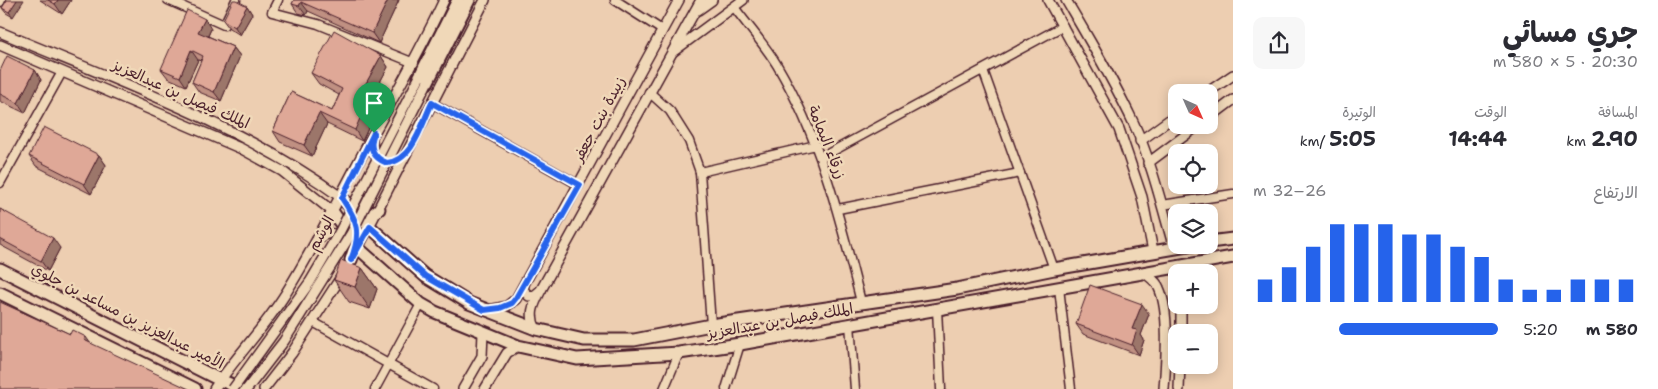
<!DOCTYPE html>
<html lang="ar">
<meta charset="utf-8">
<style>
:root{--surface:#fff;--page:#f7f7f7;--text:#2b2b33;--muted:#7c7c81;--accent:#2563eb}
body{margin:0;font-family:"Shantell Sans","Playpen Sans Arabic",sans-serif;background:var(--page);color:var(--text);direction:rtl;height:100vh;display:flex;flex-direction:column;font-size:19px;white-space:nowrap}
*{box-sizing:border-box;margin:0}
p{font-size:16px;color:var(--muted)}
.icon{flex:none;width:28px;height:28px;fill:none;stroke:currentColor;stroke-width:2;stroke-linecap:round;stroke-linejoin:round}
.map{position:relative;flex:1;overflow:hidden;direction:ltr}
.panel{display:flex;flex-direction:column;background:var(--surface);width:425px}
.panel>*{flex:none}
.needle{width:32px;rotate:135deg}
.controls{position:absolute;left:1168px;top:84px;display:grid;gap:10px}
.controls a{display:grid;place-items:center;width:50px;height:50px;border-radius:10px;background:var(--surface);box-shadow:0 2px 12px #0003;font-size:25px}
.pin{position:absolute;display:grid;place-items:center;width:42px;height:42px;color:#fff;margin:-51px -21px;border-radius:50% 50% 50% 0;rotate:-45deg;box-shadow:0 0 5px #0007}
.pin .icon{rotate:45deg}
.round{display:grid;place-items:center;flex:none;width:52px;height:52px;border-radius:10px;background:var(--page)}
.head{display:flex;align-items:center;justify-content:space-between;height:85px;padding:0 20px}
h1{font-size:28px;font-weight:700;line-height:38px}
.metrics{display:grid;grid-template-columns:repeat(3,1fr);gap:8px;height:85px;padding:5px 20px}
.metrics div{display:grid;align-content:center}
.metrics b{font-size:21px;font-weight:700}
.metrics small{font-size:14px;font-weight:400}
.metrics p{font-size:14px}
.chart{height:140px;padding:10px 20px}
.chart p{display:flex;justify-content:space-between}
.chart svg{width:100%;height:90px;margin-top:5px;stroke:var(--accent);stroke-width:6}
ul{padding:0 20px;list-style:none;font-size:16px}
li{display:grid;grid-template-columns:80px 60px 1fr;align-items:center;height:38px}
li i{height:12px;border-radius:6px;background:var(--accent)}
main{display:flex;flex:1;min-height:0}
.map>svg:first-child{display:block}
.lines{fill:none;stroke-linecap:round;stroke-linejoin:round}
.minor-casing{stroke:#4a1f2b;stroke-width:11}
.tertiary-casing{stroke:#4a1f2b;stroke-width:12}
.primary-casing{stroke:#4a1f2b;stroke-width:15}
.minor{stroke:#f0d8b8;stroke-width:8}
.tertiary{stroke:#f0d8b8;stroke-width:9}
.primary{stroke:#f0d8b8;stroke-width:11}
.tertiary-bridge-casing{stroke:#4a1f2b;stroke-width:12;stroke-linecap:butt}
.tertiary-bridge{stroke:#f0d8b8;stroke-width:9}
.wall{fill:#c09082;stroke:#4a1f2b}
.shaded-wall{fill:#9c766a;stroke:#4a1f2b}
.building{fill:#dfa897;stroke:#4a1f2b}
.route-casing{stroke:#fff;stroke-width:10}
.route{stroke:#2563eb;stroke-width:6}
.labels{text-anchor:middle;dominant-baseline:central;stroke-width:5;stroke-linejoin:round;paint-order:stroke}
.street-label{font-size:15px;fill:#4a1f2b;stroke:#f0d8b8}
</style>
<main>
<section class="panel">
<div class="head"><div><h1>جري مسائي</h1><p>20:30 · 5 × 580 m</p></div><a class="round"><svg class="icon" aria-label="share" viewBox="0 0 24 24"><path d="M12 15V3M7 8l5-5 5 5M5 13v7h14v-7"/></svg></a></div>
<div class="metrics">
<div><p>المسافة</p><b>2.90<small> km</small></b></div>
<div><p>الوقت</p><b>14:44</b></div>
<div><p>الوتيرة</p><b>5:05<small> /km</small></b></div>
</div>
<div class="chart"><p><span>الارتفاع</span>26–32 m</p>
<svg viewBox="0 0 160 44" preserveAspectRatio="none"><path d="M5 44V33M15 44V27M25 44V17M35 44V6M45 44V6M55 44V6M65 44V11M75 44V11M85 44V17M95 44V22M105 44V33M115 44V38M125 44V38M135 44V33M145 44V33M155 44V33"/></svg>
</div>
<ul>
<li><b>580 m</b>5:20<i style="width:65%"></i></li>
</ul>
</section>
<div class="map">
<svg width="1233" height="389" viewBox="0 0 1233 389">
<rect width="100%" height="100%" fill="#edceb1"/>
<filter id="ink" filterUnits="userSpaceOnUse"><feTurbulence type="fractalNoise" baseFrequency=".02" numOctaves="2"/><feDisplacementMap in="SourceGraphic" scale="10" xChannelSelector="R" yChannelSelector="G"/><feConvolveMatrix kernelMatrix="1 2 1 2 8 2 1 2 1" color-interpolation-filters="sRGB"/></filter>
<g filter="url(#ink)">
<g class="lines">
<defs>
<g id="minor">
<path d="M168 0 224 25 236 0"/>
<path d="M278 0 272 12 318 24 414 63"/>
<path d="M615 0 662 30"/>
<path d="M0 2 1 0"/>
<path d="M734 7C748 26 765 45 777 65 821 139 840 219 861 302"/>
<path d="M983 70 1054 269"/>
<path d="M649 92 670 111 689 141 700 172 711 325"/>
<path d="M432 103 579 185"/>
<path d="M822 157 1063 26"/>
<path d="M700 172 816 145"/>
<path d="M0 183 62 72"/>
<path d="M1162 205 1233 194"/>
<path d="M838 209 1020 173"/>
<path d="M1059 288 1071 389"/>
<path d="M937 309 941 389"/>
<path d="M313 322 433 389"/>
<path d="M850 324 855 389"/>
<path d="M375 389 421 304"/>
<path d="M664 389 679 353"/>
<path d="M726 389 740 344"/>
</g>
<g id="tertiary">
<path d="M1048 0 1119 129 1142 197 1153 251"/>
<path d="M1066 0C1090 41 1114 81 1134 124 1152 163 1162 207 1174 248"/>
<path d="M698 10 712 0"/>
<path d="M0 32C114 80 242 125 342 198"/>
<path d="M0 45 242 149 282 171 332 211"/>
<path d="M674 51 743 0"/>
<path d="M1208 92 1233 75"/>
<path d="M1209 118 1233 100"/>
<path d="M372 140C370 160 390 168 404 157"/>
<path d="M1140 141 1176 115"/>
<path d="M1148 163 1199 125"/>
<path d="M317 240C325 232 334 232 343 238"/>
<path d="M357 250 485 0"/>
<path d="M1146 274C1151 278 1157 282 1159 288 1170 312 1166 362 1164 389"/>
<path d="M524 285 523 290 529 296H534L541 290"/>
<path d="M1181 305V332"/>
<path d="M488 310 507 306 516 299 679 0"/>
<path d="M536 329C528 314 534 304 541 290L701 0"/>
<path d="M214 389C237 355 268 324 289 288 320 237 346 184 375 131 399 88 423 45 444 0"/>
<path d="M264 389 292 353 343 274"/>
<path d="M463 389 482 356 483 333"/>
<path d="M485 389 507 353 518 346"/>
<path d="M1179 389 1180 365"/>
</g>
<g id="primary">
<path d="M419 78 458 0"/>
<path d="M427 83 469 0"/>
<path d="M342 198 370 227 425 276 469 303 536 329 584 340H634L711 325 957 289 1054 269 1193 245"/>
<path d="M332 211 358 248 421 304 435 312 518 346 577 359 679 353 740 344 1233 257"/>
<path d="M356 220 369 217 379 209"/>
<path d="M1209 242 1233 239"/>
<path d="M351 260 358 237 354 216"/>
<path d="M0 269 220 380 243 389"/>
<path d="M0 293 195 389"/>
</g>
</defs>
<use href="#minor" class="minor-casing"/>
<use href="#tertiary" class="tertiary-casing"/>
<use href="#primary" class="primary-casing"/>
<use href="#minor" class="minor"/>
<use href="#tertiary" class="tertiary"/>
<use href="#primary" class="primary"/>
<defs>
<g id="tertiary-bridge">
<path d="M233 389 310 282 339 233 419 78"/>
<path d="M247 389 284 341 351 234 427 83"/>
</g>
</defs>
<use href="#tertiary-bridge" class="tertiary-bridge-casing"/>
<use href="#tertiary-bridge" class="tertiary-bridge"/>
</g>
<g class="wall">
<path d="M7 0 13 17 6 13 2 8Z"/>
<path d="M40 0H71L62 14Z"/>
<path d="M294 0H399L379 43 308 11 306 15 298 13 292 4Z"/>
<path d="M247 6 252 14 240 35 229 28 223 20Z"/>
<path d="M211 29 208 36 233 47 240 56 221 101 199 92 192 82 201 61 198 60 186 86 168 78 161 69Z"/>
<path d="M381 56 388 67 365 110 372 120 362 141 327 124 312 156 280 142 273 131 291 92 332 111 339 95 319 84 311 73Z"/>
<path d="M35 70 41 80 25 113 0 101V71Z"/>
<path d="M99 155 106 165 91 194 36 166 29 156Z"/>
<path d="M0 209 60 248 48 271 0 245Z"/>
<path d="M362 268 377 289 370 309 349 302 334 280Z"/>
<path d="M1149 314 1141 335 1144 340 1139 355 1083 334 1076 324Z"/>
</g>
<g class="shaded-wall">
<path d="M17 0H24L13 17 9 12Z"/>
<path d="M58 0H71L62 14 55 4Z"/>
<path d="M388 0H399L379 43 372 33Z"/>
<path d="M301 2 308 11 306 15 299 6Z"/>
<path d="M247 6 252 14 240 35 235 27Z"/>
<path d="M205 19 211 29 205 42 198 32Z"/>
<path d="M233 47 240 56 221 101 214 92Z"/>
<path d="M191 50 198 60 186 86 180 77Z"/>
<path d="M381 56 388 67 365 110 372 120 362 141 355 130 354 105Z"/>
<path d="M35 70 41 80 25 113 18 103Z"/>
<path d="M319 113 327 124 312 156 304 145Z"/>
<path d="M99 155 106 165 91 194 84 184Z"/>
<path d="M53 238 60 248 48 271 41 261Z"/>
<path d="M362 268 377 289 370 309 355 287Z"/>
<path d="M1142 304 1149 314 1141 335 1144 340 1139 355 1132 345V329Z"/>
<path d="M86 337 93 347 84 340Z"/>
</g>
<g class="building">
<path d="M7 0H17L9 12 2 8Z"/>
<path d="M48 0H58L55 4Z"/>
<path d="M233 0H236L247 6 235 27 223 20Z"/>
<path d="M294 0H388L372 33 301 2 299 6 292 4Z"/>
<path d="M187 10 205 19 198 32 233 47 214 92 192 82 203 56 191 50 180 77 161 69Z"/>
<path d="M334 30 381 56 354 105 364 109 355 130 319 113 304 145 273 131 291 92 332 111 342 89 311 73Z"/>
<path d="M7 56 35 70 18 103 0 94V71Z"/>
<path d="M44 127 99 155 84 184 29 156Z"/>
<path d="M0 209 53 238 41 261 0 239Z"/>
<path d="M341 260 362 268 355 287 334 280Z"/>
<path d="M1090 285 1142 304 1132 329 1137 330 1132 345 1076 324Z"/>
<path d="M0 302 70 334 72 330 86 337 84 340 189 389H0Z"/>
</g>
</g>
<g class="lines" filter="url(#ink)">
<defs>
<path id="route" d="M432 103 580 185 516 298 512 303 500 308 484 310 425 276 370 227 351 260C362 232 358 222 342 198L374 133C368 147 373 158 387 163 413 161 422 123 432 103Z"/>
</defs>
<use href="#route" class="route-casing"/>
<use href="#route" class="route"/>
</g>
<g class="labels">
<g class="street-label">
<text transform="translate(181 94) rotate(24)">الملك فيصل بن عبدالعزيز</text>
<text transform="translate(599 119) rotate(-62)">زبيدة بنت جعفر</text>
<text transform="translate(827 142) rotate(68)">زرقاء اليمامة</text>
<text transform="translate(321 233) rotate(-61)">الوشم</text>
<text transform="translate(128 316) rotate(27)">الأمير عبدالعزيز بن مساعد بن جلوي</text>
<text transform="translate(780 321) rotate(-10)">الملك فيصل بن عبدالعزيز</text>
</g>
</g>
</svg>
<div class="controls">
<a><svg class="needle" viewBox="-14 -14 28 28"><path d="M0-13l5 13h-10z" fill="#e53935"/><path d="M0 13l5-13h-10z" fill="#7c7c81"/></svg></a>
<a><svg class="icon" aria-label="locate" viewBox="0 0 24 24"><circle cx="12" cy="12" r="6"/><path d="M12 2v4M12 18v4M2 12h4M18 12h4"/></svg></a>
<a><svg class="icon" aria-label="layers" viewBox="0 0 24 24"><path d="M12 4l9 5-9 5-9-5zM3 14l9 5 9-5"/></svg></a>
<a>+</a>
<a>−</a>
</div>
<div class="pin" style="left:374px;top:133px;background:#1e9e55"><svg class="icon" aria-label="arrive" viewBox="0 0 24 24"><path d="M6 21V4h12l-3 4 3 4H6"/></svg></div>
</div>
</main>
